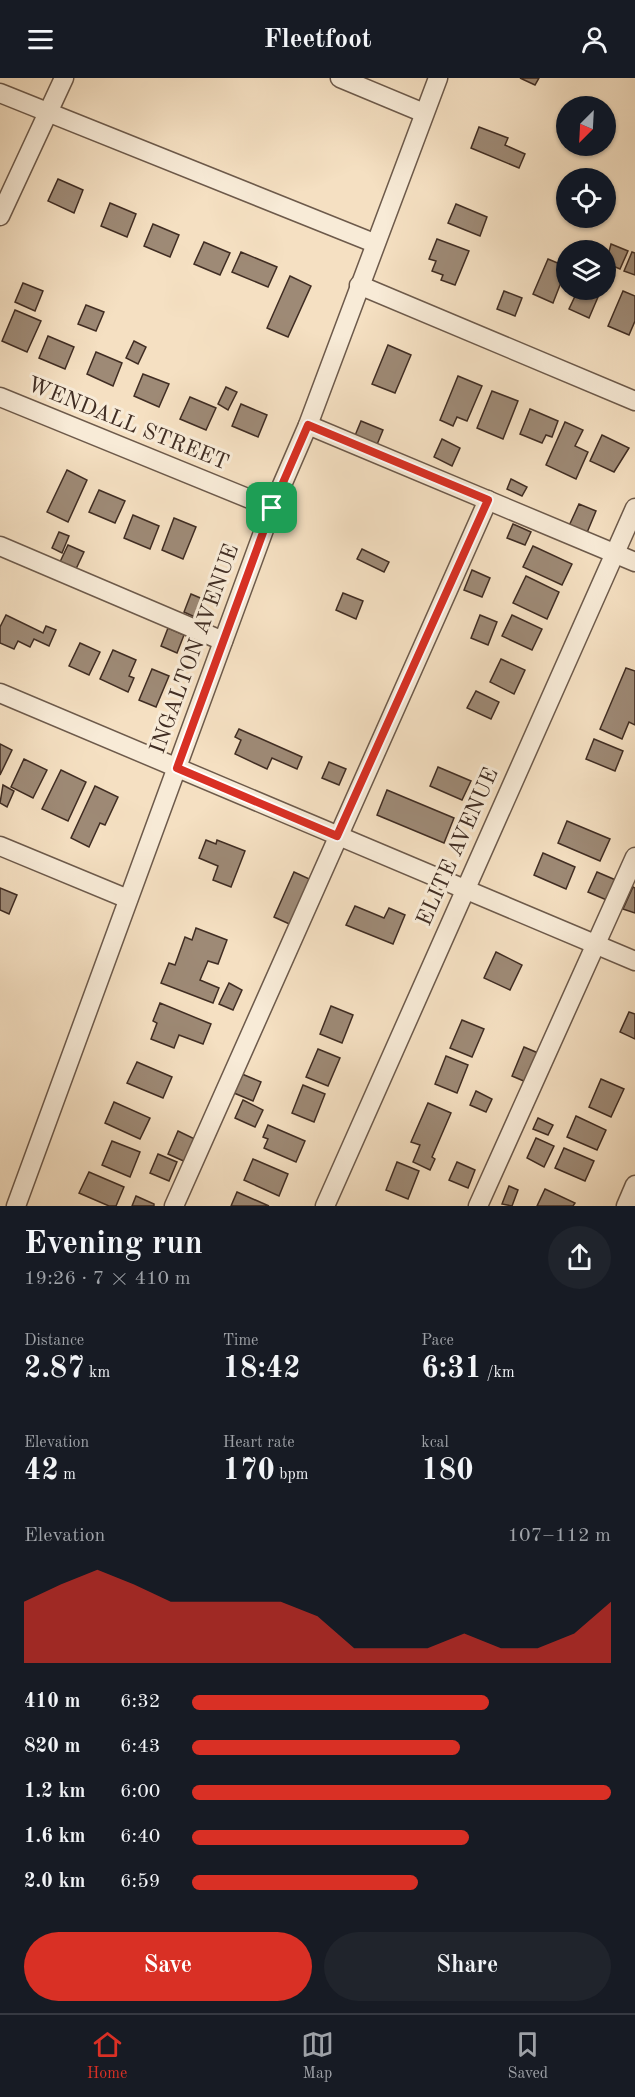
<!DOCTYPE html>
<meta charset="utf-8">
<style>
:root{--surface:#171b24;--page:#20242c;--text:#f1f3f6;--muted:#9ea1a6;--line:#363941;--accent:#d93025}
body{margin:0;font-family:"Old Standard TT",serif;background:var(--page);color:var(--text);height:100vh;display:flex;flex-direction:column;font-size:22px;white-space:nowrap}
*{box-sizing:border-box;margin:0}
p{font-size:20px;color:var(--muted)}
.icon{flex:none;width:33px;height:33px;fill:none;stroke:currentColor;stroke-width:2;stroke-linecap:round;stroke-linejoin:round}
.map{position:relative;height:1128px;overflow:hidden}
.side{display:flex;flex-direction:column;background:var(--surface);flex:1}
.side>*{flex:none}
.needle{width:39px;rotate:204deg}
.tools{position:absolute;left:556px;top:18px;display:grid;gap:12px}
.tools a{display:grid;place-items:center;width:60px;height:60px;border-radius:50%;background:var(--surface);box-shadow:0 2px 4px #0004;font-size:30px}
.pin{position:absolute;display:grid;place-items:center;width:51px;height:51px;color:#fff;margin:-26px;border-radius:12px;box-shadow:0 3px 9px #0006}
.round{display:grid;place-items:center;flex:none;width:63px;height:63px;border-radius:32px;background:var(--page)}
.overview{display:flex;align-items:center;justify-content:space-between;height:102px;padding:0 24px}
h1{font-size:33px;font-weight:700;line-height:45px}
.figures{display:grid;grid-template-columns:repeat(3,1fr);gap:9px;height:102px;padding:6px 24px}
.figures div{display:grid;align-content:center}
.figures b{font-size:30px;font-weight:700}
.figures small{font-size:16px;font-weight:400}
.figures p{font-size:16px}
.chart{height:168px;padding:12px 24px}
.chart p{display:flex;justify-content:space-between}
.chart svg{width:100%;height:108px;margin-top:6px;fill:var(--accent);opacity:.7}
.cta{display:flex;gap:12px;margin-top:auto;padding:12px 24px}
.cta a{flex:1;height:69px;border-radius:36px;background:var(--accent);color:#fff;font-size:24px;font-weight:700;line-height:69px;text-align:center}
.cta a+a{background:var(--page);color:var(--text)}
ul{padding:0 24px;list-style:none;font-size:20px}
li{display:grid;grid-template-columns:96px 72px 1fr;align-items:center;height:45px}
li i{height:15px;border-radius:8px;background:var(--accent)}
header{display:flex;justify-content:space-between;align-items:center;height:78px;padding:0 24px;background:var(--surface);font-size:27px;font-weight:700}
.tab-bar{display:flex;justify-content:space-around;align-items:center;height:84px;border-top:2px solid var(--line);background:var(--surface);font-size:16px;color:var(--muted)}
.tab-bar a{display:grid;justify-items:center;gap:3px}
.tab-bar .active{color:var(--accent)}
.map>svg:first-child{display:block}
.building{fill:#9e8a76;stroke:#402d23;stroke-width:1.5}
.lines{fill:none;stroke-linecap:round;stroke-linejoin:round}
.minor-casing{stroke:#6d5a4b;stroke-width:21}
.minor{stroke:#f8ebd7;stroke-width:18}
.route-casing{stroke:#fff;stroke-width:12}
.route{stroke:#d93025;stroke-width:8}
.labels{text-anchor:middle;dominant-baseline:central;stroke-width:6;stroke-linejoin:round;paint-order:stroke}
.street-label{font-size:22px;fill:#402d23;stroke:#f8ebd7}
</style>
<header><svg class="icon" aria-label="menu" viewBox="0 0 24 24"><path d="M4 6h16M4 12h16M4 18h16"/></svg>Fleetfoot<svg class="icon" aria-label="person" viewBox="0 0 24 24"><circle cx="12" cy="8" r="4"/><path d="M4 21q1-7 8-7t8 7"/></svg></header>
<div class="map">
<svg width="635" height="1128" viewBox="0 0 635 1128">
<rect width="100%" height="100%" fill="#f5e0c2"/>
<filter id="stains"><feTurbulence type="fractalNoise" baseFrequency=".00333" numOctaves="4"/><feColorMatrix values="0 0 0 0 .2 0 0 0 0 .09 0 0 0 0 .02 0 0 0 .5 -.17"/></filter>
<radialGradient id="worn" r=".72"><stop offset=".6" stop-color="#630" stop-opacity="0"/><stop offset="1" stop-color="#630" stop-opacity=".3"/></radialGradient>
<g class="building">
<path d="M520 0H539L535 7Z"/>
<path d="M479 49 508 60 505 67 525 76 519 90 471 70Z"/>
<path d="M58 101 83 112 74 135 48 123Z"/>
<path d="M110 125 136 136 127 159 101 148Z"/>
<path d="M456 126 487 139 480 158 448 145Z"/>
<path d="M153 146 179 157 170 179 144 168Z"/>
<path d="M437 161 469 173 455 207 441 202 443 197 432 193 436 183 429 181Z"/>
<path d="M204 164 230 175 220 197 194 186Z"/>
<path d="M611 166 628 173 620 191 606 185Z"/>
<path d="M241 174 277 189 268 209 232 194Z"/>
<path d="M632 174 635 175V197L624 193Z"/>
<path d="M548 181 567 189 553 225 533 216Z"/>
<path d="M290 198 311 208 288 259 267 250Z"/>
<path d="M23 205 43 213 35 233 15 224Z"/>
<path d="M578 212H601L589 240 569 231Z"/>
<path d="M504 213 522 220 515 238 497 231Z"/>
<path d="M623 213 635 218V243L629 257 608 248Z"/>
<path d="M86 227 104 234 96 253 78 246Z"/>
<path d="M15 232 41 243 27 274 2 263Z"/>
<path d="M48 258 74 269 65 291 39 280Z"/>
<path d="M134 263 146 269 138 286 126 280Z"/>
<path d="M388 267 411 277 395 315 372 306Z"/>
<path d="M96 274 122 285 113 308 87 296Z"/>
<path d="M143 296 169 306 159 329 134 318Z"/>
<path d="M458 298 482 308 467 343 457 339 453 348 440 342Z"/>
<path d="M226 309 237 314 228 332 218 326Z"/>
<path d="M492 313 518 323 503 361 477 350Z"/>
<path d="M190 319 216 330 206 352 180 341Z"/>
<path d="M241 326 267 337 258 359 232 348Z"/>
<path d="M530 331 558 343 552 359 546 357 542 365 520 356Z"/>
<path d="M361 343 383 352 376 369 354 360Z"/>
<path d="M565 344 583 352 575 368 588 374 576 401 546 387Z"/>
<path d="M602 357 629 370 614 394 590 383Z"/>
<path d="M442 361 460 370 452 388 434 379Z"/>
<path d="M67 392 87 402 68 444 47 434Z"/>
<path d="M511 401 527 409 522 418 507 411Z"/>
<path d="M99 412 125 423 115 445 89 434Z"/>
<path d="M579 426 596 433 586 457 568 450Z"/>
<path d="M133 437 159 448 150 471 124 460Z"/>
<path d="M174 440 196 449 183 481 162 472Z"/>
<path d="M513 446 531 454 525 467 507 460Z"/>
<path d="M59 454 69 458 62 475 52 470Z"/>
<path d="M68 467 84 474 75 493 59 486Z"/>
<path d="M533 468 572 486 562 507 523 489Z"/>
<path d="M362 471 389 484 384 494 357 481Z"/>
<path d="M472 492 490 500 482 519 464 512Z"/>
<path d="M526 498 559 514 547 541 513 525Z"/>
<path d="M343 515 363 523 356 541 336 532Z"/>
<path d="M191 516 205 522 197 540 184 534Z"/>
<path d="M6 537 43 555 46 548 56 552 49 568 34 561 30 569 18 563 14 571 0 565V549Z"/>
<path d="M480 537 497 544 488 567 471 560Z"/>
<path d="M512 537 542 551 532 572 502 558Z"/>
<path d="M168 550 184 557 177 575 161 568Z"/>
<path d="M80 565 100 574 89 597 69 588Z"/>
<path d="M113 572 136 582 129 598 134 600 128 614 100 601Z"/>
<path d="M501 581 525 592 514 616 490 604Z"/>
<path d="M626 590 635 593V647L629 644 622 661 600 651Z"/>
<path d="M152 591 169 598 156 629 139 622Z"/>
<path d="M476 613 499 624 491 641 467 630Z"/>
<path d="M239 651 302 679 297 691 272 680 267 691 235 676 241 662 235 659Z"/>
<path d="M594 661 623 673 615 693 586 681Z"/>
<path d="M0 666 12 672 0 697Z"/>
<path d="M24 681 47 692 33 720 11 709Z"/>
<path d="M329 684 346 691 339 707 322 700Z"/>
<path d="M438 689 471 703 462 722 430 708Z"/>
<path d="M61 692 86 704 68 743 42 731Z"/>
<path d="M3 707 14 713 7 729 0 725Z"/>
<path d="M95 708 118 719 105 747 100 745 89 769 71 760Z"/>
<path d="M387 712 454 740 444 765 377 737Z"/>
<path d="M567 743 610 761 600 783 558 765Z"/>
<path d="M206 762 216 766 217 762 245 773 231 809 213 802 218 788 199 780Z"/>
<path d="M543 775 575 789 566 811 534 797Z"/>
<path d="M294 794 316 804 296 849 274 839Z"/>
<path d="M597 794 618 803 609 823 588 814Z"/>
<path d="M633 809 635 810V835L623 831Z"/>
<path d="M0 810 17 817 9 836 0 832Z"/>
<path d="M355 828 384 840 389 830 405 837 393 866 346 847Z"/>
<path d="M196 850 227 862 218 886 208 883 200 902 219 910 213 925 161 905 169 885 175 887 185 859 192 862Z"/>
<path d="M496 874 522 887 510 912 484 900Z"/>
<path d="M229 905 242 912 233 932 219 926Z"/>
<path d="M160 925 211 946 203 966 179 957 174 970 151 961 157 945 153 943Z"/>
<path d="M331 928 353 937 342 965 320 956Z"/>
<path d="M629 934 635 936V961L620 954Z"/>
<path d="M462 942 484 951 472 979 450 970Z"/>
<path d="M524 969 538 975 526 1004 512 998Z"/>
<path d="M318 971 340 980 328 1008 306 999Z"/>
<path d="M446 978 468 987 457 1015 435 1006Z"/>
<path d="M137 984 172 999 163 1020 127 1005Z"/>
<path d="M242 996 261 1004 253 1023 234 1015Z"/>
<path d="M601 1001 624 1011 611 1039 589 1029Z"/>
<path d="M303 1007 325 1016 314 1044 292 1035Z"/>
<path d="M476 1013 492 1021 486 1034 470 1027Z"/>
<path d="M243 1022 263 1032 255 1049 235 1040Z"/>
<path d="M114 1024 150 1040 140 1061 105 1045Z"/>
<path d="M428 1025 451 1035 432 1079 435 1081 430 1092 413 1084 420 1067 411 1064Z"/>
<path d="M576 1038 606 1052 597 1072 567 1059Z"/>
<path d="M538 1040 553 1047 548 1057 533 1051Z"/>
<path d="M268 1047 305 1063 296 1084 264 1070 268 1061 263 1059Z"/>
<path d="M178 1053 199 1063 188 1085 168 1076Z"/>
<path d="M536 1060 554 1068 544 1089 527 1080Z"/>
<path d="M112 1063 140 1074 130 1099 102 1087Z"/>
<path d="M564 1070 594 1083 585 1103 555 1090Z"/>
<path d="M158 1076 177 1084 169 1103 150 1095Z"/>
<path d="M253 1081 288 1096 279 1118 244 1102Z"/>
<path d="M397 1084 419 1093 408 1121 386 1112Z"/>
<path d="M457 1084 475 1092 468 1110 449 1102Z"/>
<path d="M89 1094 124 1109 116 1128H109L79 1115Z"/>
<path d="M509 1108 518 1112 512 1128 502 1126Z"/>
<path d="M545 1111 575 1125 573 1128H537Z"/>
<path d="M237 1114 269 1128H231Z"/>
<path d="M136 1118 154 1126V1128H132Z"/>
</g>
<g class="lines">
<defs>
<g id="minor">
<path d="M340 0 424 35"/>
<path d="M0 15 374 165"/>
<path d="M0 138 64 0"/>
<path d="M359 207 635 323"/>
<path d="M0 319 272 430"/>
<path d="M308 347 635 484"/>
<path d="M0 468 223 563"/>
<path d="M0 615 635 883"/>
<path d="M0 768 128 821"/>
<path d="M16 1128 272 430 308 347 438 0"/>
<path d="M174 1128 488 422"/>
<path d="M325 1128 635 430"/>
<path d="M478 1128 635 779"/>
<path d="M626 1128 635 1107"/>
</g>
</defs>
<use href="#minor" class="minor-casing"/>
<use href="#minor" class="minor"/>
</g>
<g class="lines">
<defs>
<path id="route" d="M308 347 488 422 337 758 177 690 272 430Z"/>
</defs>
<use href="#route" class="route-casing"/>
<use href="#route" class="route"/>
</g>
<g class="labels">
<g class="street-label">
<text transform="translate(128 346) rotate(22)">WENDALL STREET</text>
<text transform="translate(195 571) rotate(-70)">INGALTON AVENUE</text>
<text transform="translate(458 769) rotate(-66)">ELITE AVENUE</text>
</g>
</g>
<rect width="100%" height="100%" filter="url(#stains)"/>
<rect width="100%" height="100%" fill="url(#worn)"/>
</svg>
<div class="tools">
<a><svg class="needle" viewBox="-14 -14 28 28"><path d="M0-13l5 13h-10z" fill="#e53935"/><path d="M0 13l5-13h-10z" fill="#9ea1a6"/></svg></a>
<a><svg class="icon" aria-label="locate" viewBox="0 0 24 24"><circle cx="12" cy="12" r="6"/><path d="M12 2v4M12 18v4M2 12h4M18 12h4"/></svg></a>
<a><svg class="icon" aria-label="layers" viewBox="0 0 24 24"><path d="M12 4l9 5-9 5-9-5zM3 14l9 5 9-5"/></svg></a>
</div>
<div class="pin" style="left:272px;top:430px;background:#1e9e55"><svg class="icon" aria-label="arrive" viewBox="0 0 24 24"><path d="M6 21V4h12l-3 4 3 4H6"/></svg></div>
</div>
<section class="side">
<div class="overview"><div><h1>Evening run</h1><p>19:26 · 7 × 410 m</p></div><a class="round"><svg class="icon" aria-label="share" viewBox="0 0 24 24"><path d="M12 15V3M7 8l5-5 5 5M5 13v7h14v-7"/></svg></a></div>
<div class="figures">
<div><p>Distance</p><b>2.87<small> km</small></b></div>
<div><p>Time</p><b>18:42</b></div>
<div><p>Pace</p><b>6:31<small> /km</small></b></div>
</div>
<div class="figures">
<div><p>Elevation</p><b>42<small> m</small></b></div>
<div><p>Heart rate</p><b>170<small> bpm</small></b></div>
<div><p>kcal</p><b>180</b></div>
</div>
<div class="chart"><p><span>Elevation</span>107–112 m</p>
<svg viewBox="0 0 160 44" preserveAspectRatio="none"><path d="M0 44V19L10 12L20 6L30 12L40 19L50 19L60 19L70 19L80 25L90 38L100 38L110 38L120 32L130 38L140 38L150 32L160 19V44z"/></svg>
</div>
<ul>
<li><b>410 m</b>6:32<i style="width:71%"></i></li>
<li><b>820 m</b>6:43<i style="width:64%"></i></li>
<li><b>1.2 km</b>6:00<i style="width:100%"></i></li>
<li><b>1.6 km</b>6:40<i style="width:66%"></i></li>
<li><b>2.0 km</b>6:59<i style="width:54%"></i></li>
</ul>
<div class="cta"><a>Save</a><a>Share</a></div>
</section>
<nav class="tab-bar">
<a class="active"><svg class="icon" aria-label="home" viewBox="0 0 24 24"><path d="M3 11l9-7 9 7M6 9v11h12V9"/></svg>Home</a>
<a><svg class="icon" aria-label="map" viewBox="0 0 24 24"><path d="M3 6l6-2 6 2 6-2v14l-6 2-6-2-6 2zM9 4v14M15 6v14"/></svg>Map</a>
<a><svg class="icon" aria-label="saved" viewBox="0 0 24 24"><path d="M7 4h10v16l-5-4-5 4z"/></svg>Saved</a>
</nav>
